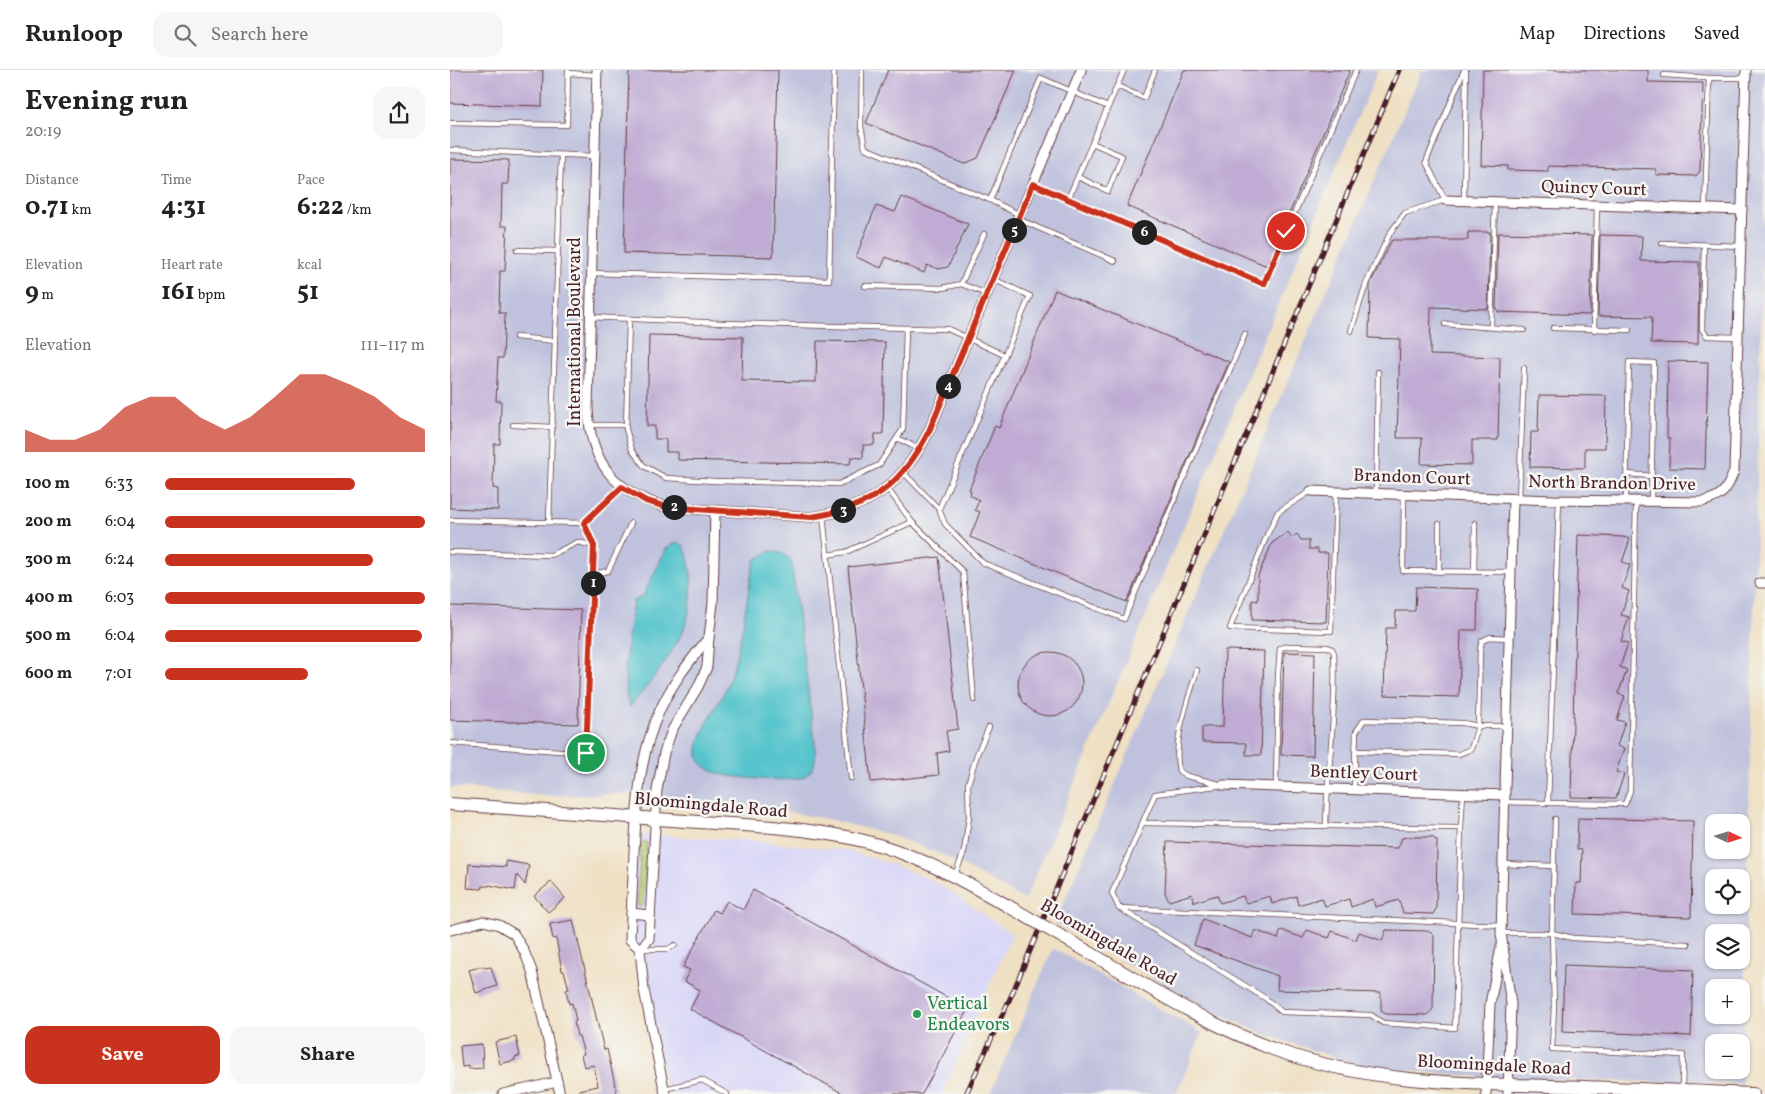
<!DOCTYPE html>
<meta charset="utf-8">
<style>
:root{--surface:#fff;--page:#f6f6f6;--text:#222;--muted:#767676;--line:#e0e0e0;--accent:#c8321e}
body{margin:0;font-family:Vollkorn,serif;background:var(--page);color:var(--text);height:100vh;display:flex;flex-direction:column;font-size:19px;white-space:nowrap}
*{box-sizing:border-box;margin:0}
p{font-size:16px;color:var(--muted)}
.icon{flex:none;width:28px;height:28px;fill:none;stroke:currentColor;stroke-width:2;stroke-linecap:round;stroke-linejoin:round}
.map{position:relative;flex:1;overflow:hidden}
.panel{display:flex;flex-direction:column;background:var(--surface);width:450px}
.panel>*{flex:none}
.needle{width:32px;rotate:94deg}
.fabs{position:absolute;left:1255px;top:744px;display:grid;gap:10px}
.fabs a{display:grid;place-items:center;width:45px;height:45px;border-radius:10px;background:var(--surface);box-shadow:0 1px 4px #0004;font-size:25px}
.pin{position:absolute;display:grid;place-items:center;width:42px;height:42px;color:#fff;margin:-21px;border:2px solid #fff;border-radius:50%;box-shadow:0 1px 5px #0007}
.km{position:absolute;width:25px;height:25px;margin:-12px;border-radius:50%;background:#222;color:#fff;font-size:14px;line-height:25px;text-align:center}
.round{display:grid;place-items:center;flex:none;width:52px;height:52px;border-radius:15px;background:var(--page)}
.overview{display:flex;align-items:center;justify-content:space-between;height:85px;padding:0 25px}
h1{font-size:28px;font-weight:700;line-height:38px}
.figures{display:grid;grid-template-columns:repeat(3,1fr);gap:8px;height:85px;padding:5px 25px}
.figures div{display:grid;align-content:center}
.figures b{font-size:25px;font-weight:700}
.figures small{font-size:14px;font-weight:400}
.figures p{font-size:14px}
.chart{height:140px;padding:10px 25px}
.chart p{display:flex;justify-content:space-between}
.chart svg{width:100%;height:90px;margin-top:5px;fill:var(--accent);opacity:.7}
.button{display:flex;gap:10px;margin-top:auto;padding:10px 25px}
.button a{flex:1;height:58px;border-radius:15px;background:var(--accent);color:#fff;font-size:20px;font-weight:700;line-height:58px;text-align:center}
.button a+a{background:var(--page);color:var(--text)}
ul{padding:0 25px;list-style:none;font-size:16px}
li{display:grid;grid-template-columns:80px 60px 1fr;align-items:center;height:38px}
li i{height:12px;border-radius:6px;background:var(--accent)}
header{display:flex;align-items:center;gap:30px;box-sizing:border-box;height:70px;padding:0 25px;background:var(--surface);border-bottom:1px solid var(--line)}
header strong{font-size:24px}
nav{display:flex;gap:28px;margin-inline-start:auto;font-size:18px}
.search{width:350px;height:45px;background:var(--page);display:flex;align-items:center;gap:12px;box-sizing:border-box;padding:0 18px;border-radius:15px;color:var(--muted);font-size:19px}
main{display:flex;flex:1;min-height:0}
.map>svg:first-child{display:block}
.built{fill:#d9d7f7}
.industrial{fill:#c0c2dd;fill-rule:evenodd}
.green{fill:#b9d175;stroke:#827850}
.water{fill:#56c4cc;stroke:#50727c}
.building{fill:#bfabd3}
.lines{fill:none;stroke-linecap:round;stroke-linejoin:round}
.lane-casing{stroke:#633c42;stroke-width:6}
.street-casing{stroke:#633c42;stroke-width:11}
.secondary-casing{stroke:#633c42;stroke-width:14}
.lane{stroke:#fff;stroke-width:4.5}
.street{stroke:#fff;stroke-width:9}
.secondary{stroke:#fff;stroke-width:12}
.rail-casing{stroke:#4a1f2b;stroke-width:5}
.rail{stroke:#f6f6f2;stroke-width:3;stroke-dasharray:9;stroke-linecap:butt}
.secondary-bridge-casing{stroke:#633c42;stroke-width:14;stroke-linecap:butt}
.secondary-bridge{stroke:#fff;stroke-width:12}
.route-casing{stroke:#fff;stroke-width:10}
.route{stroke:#c8321e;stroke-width:6}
.leisure-dot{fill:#2e9e5b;stroke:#f6f6f2;stroke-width:2}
.labels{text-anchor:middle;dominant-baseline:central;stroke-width:5;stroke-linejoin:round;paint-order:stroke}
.street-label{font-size:18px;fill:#4a1f2b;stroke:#f6f6f2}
.leisure-label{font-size:18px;fill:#27864d;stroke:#f6f6f2;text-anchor:start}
</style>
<header>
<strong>Runloop</strong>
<div class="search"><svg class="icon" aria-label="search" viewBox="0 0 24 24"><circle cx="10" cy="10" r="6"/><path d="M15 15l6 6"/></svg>Search here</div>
<nav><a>Map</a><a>Directions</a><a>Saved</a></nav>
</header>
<main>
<section class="panel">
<div class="overview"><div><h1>Evening run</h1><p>20:19</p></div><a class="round"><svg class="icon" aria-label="share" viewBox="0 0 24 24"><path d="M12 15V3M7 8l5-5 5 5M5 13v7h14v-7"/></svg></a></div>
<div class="figures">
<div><p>Distance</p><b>0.71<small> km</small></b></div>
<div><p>Time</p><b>4:31</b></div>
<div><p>Pace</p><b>6:22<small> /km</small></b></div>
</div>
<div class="figures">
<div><p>Elevation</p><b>9<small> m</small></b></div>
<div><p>Heart rate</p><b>161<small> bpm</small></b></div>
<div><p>kcal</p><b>51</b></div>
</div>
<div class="chart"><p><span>Elevation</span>111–117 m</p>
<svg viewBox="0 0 160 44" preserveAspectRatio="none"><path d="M0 44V33L10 38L20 38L30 33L40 22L50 17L60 17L70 27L80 33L90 27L100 17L110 6L120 6L130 11L140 17L150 27L160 33V44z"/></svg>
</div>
<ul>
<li><b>100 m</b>6:33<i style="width:73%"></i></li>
<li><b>200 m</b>6:04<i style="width:100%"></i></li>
<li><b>300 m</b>6:24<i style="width:80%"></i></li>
<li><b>400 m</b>6:03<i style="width:100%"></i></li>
<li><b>500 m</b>6:04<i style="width:99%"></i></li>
<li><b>600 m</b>7:01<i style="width:55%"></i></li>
</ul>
<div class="button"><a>Save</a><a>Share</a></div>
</section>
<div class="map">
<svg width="1315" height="1024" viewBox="0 0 1315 1024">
<rect width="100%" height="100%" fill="#f6f6f2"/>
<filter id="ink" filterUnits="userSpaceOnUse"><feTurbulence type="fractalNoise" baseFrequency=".02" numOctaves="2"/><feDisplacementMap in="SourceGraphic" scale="10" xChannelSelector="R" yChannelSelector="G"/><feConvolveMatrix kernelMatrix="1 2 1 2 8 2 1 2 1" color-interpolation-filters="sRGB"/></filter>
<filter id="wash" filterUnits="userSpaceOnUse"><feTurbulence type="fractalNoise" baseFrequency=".0096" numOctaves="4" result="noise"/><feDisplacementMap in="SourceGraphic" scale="20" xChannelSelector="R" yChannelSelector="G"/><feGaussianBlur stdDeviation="1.12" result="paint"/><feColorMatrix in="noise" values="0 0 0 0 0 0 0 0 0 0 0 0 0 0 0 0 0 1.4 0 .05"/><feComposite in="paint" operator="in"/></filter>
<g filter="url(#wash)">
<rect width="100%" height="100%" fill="#efe0c3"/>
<g class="built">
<path d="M180 764 307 771 398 781 442 794 488 813 562 864 492 1024H217L191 883 175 876Z"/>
<path d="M1042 1021 1188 1024H1042Z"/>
</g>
<g class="industrial">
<path d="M0 0H928L575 830 495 786 441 765 377 749 305 736 229 729 196 723 97 726 0 717Z"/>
<path d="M972 0H1315V97L1292 1014 1042 1008 910 996 814 964 762 941 605 853ZM1264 752H1291V780H1264ZM1264 808H1291V835H1264ZM1264 862H1291V890H1264ZM1264 918H1291V945H1264ZM1264 972H1291V1000H1264Z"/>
<path d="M603 878 752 963 726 1024H540Z"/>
</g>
<path class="green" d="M194 771 197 773 193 835 190 837 187 835 191 773Z"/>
<g class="water">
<path d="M229 473 234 476C245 503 244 541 230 567 217 592 198 615 180 637 169 609 180 561 183 531L193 526 216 479 223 474Z"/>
<path d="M320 481C329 482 335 483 341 491L365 673C365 681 367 691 362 699 361 701 356 705 354 707 340 713 278 708 264 702 257 699 249 693 248 686 245 665 268 638 275 620 287 592 292 561 297 531 299 517 301 503 305 490Z"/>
</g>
<g id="blocks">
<g class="building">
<path d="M0 0H93L92 36 0 33Z"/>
<path d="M179 0H328L323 187 174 183Z"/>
<path d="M438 0H566L528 88 514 94 416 53Z"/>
<path d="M734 0H900L817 196 677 136Z"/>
<path d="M1033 0H1198V12L1253 13 1250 101 1246 106 1206 105V99L1098 96V101L1058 100V96L1031 95Z"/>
<path d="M0 89 59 90 58 114H52L51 156H57L55 201H50L49 243H55L53 288H48L46 331H51L50 374H44L43 418 48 419V440L0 438Z"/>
<path d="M452 127 518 154 498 197 489 199 477 195 474 203 436 187 431 198 406 187 426 136 445 142Z"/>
<path d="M1018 162H1040L1038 239 981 237 980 285 1050 287 1048 370H1022V395L971 394 972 368H947L950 269 919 268 920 214 942 170H1018Z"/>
<path d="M1048 163 1142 165 1140 245 1048 242V239H1046Z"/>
<path d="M1150 165 1192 166 1191 191 1249 192 1248 274 1201 273 1202 247 1148 246Z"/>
<path d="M605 220 779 292 677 532 520 467 530 442 525 440 529 430 520 425 521 421 519 420 545 356 549 358Z"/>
<path d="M199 265 293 267 292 311 366 312 367 271 435 272 433 364H425L424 375H413V388L401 387 400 394 228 390V382H216V369H205V356H197Z"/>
<path d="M1218 291 1258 292 1255 399 1219 398 1220 368H1217Z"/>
<path d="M1089 325 1156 326 1155 378H1135V398L1080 397 1081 362H1088Z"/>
<path d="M838 462 842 468 847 464 851 470H859V479H868V483H878L876 552 802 550V530L808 531V506L822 473Z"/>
<path d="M1128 465 1173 467 1180 469 1172 492 1180 495 1172 518 1179 521 1171 545 1179 547 1171 571 1178 573 1170 597 1177 600 1168 624 1175 626 1167 650 1175 652 1167 676 1174 679 1166 702 1174 704 1166 728 1121 727Z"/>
<path d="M489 487 508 659 496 661 499 681 487 683 489 705 421 712 398 497Z"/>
<path d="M966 517 1028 519 1027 560H1011L1009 627 934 625 936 558H945L946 541H965Z"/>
<path d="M0 536 131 540 128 654 0 650Z"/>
<path d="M775 580 814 581 811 685H796V673L752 672V657H773Z"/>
<path d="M834 582 865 583 863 686 831 685Z"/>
<circle cx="600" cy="614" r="32"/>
<path d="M1128 748 1243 751 1241 847 1125 844 1126 813H1131L1132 780 1127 779Z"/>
<path d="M957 767H982L987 771 986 839 983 844 953 843 949 830 925 837 923 829 901 837 899 829 875 836 872 828 848 835 846 826 822 834 820 826 796 833 793 826 770 833 767 825 744 832 742 824 719 831 715 823 717 772 948 778 952 768Z"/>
<path d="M56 791 79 795 75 815 67 805 65 820 39 815V816H33L32 819 17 818 19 794 56 797Z"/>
<path d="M101 812 115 828 98 842 84 826Z"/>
<path d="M303 820 518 939 472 1024H394L240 939 250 920 234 911 240 900 233 897 264 840 270 843 277 831 293 840Z"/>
<path d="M753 849 802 868 805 860 828 869 831 860 853 868 857 860 879 868 882 861 906 870 909 862 932 871 936 860 979 861 984 866 983 939 977 945 936 944 932 942 931 938V923L827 920 828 906 744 875Z"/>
<path d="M123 850 154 980 157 979 167 1024H129V1020L148 1016 144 995 134 997 131 985 134 984 129 966H127L124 952 126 951 122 933 119 934 116 920 119 919 114 901H112L106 868 103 869 100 854Z"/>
<path d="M1114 895 1243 900 1241 966 1112 961Z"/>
<path d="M34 896 35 898 41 897 47 916 26 923 19 900Z"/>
<path d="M66 967 70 986 65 987V990L50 994 45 972Z"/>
<path d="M32 974 33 998 18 999V996L12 997 10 976Z"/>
</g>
</g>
</g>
<g filter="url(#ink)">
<use href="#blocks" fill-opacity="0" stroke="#633c42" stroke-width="1"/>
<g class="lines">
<defs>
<g id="lane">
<path d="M412 0 411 56 415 78 540 130"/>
<path d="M118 3 146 5"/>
<path d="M1214 5 1259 8H1296"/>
<path d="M667 16 694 28 705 0"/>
<path d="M0 53 117 55 118 0"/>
<path d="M0 80 144 86"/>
<path d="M628 107 658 121 672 86 642 73"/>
<path d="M583 114 814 214 906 0"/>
<path d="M618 129 674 0"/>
<path d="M1014 130 1016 0"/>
<path d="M1255 138 1259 8"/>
<path d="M570 145 540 130 591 8 658 37"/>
<path d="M568 149 665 191"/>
<path d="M534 164 511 214 537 224"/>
<path d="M1212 173 1291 176"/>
<path d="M1254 175 1252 259 1257 266 1287 267"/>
<path d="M67 180 108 181"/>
<path d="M142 203 379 210 384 0"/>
<path d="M543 209 580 226 489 439 495 454 533 493 674 549 795 264"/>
<path d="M415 216 492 218 511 214"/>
<path d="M140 247 273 253 498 259 554 285"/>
<path d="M179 249 176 359 182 380 194 396 216 408 265 411 389 414 429 395 453 359 456 258"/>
<path d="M995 254 1074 260"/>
<path d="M1041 257 1045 131"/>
<path d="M1103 258 1179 260"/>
<path d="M1144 260 1147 135"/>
<path d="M901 261 916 214 940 163 955 143 995 130 976 92 1014 0"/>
<path d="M66 267 105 271"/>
<path d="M63 355 102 357"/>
<path d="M140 355H176"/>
<path d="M447 368 469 379"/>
<path d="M453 402 489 439"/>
<path d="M1177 404 1202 406"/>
<path d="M437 418 462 452 513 502 524 630"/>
<path d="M861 421 828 442 817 465 780 558 881 561 886 422"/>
<path d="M926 423 928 302"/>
<path d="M954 424 953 501 1061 502"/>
<path d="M1069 429 1074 298"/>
<path d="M1176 430 1179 292 1204 293 1201 430"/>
<path d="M373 445 401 708"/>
<path d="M0 450 134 453 173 417"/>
<path d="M99 452 111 85"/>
<path d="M989 454V502"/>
<path d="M0 482 101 485 128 472 144 476"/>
<path d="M377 485 396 482 462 452"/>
<path d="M1024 502 1025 453"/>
<path d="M143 504 158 501 181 453"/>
<path d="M747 600C739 628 722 672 729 701L737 706 769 714"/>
<path d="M1056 656H1028L1030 579 1032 571 1040 567 1059 568"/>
<path d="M0 673 137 683 144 476 134 453"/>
<path d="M773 715 705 724 662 823 669 838 1052 855"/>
<path d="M826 716 828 605 830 578 839 576 878 577 882 579 884 583C887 641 877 698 876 756"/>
<path d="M904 719 906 662 914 650 1013 653 1028 656 1021 679 1009 684 905 681"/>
<path d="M1055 732 1098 733 1109 430"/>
<path d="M1098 733 1175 734 1180 721 1186 432"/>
<path d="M1105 749 1102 863 1123 868 1238 874"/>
<path d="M1011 758 1013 723"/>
<path d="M1053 794 1104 796"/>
<path d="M505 805 514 782 519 747 518 714 527 684 539 657"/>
<path d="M669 838 815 928 832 942 921 945 933 953 1005 958 1011 758 693 753"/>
<path d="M1051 863H1102L1104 936 1102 979 1233 985 1232 1019"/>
<path d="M190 879H218L225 875"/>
<path d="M214 1019 252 1010 277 1024"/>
</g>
<g id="street">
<path d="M147 0 138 338C140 393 165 423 217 437L361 447C421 438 452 415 479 361L631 0"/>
<path d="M995 130 1292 140"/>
<path d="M861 421 1104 430 1251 432C1272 427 1277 421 1284 401L1296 0"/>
<path d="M1310 513H1315"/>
<path d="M773 715 1055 725"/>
<path d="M181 843 200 845"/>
<path d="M1 860 33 851 49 855 64 864 74 881 82 901 110 1024"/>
<path d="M190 879 180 870C181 841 183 811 184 782 187 732 189 686 210 640 222 613 240 591 259 567"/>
<path d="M53 1024 107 1012"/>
<path d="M215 1024 194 920 190 879 199 869 207 720 214 683 222 660 248 617 257 597 259 567 263 533 265 441"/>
<path d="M1036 1024 1040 934 1051 877"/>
<path d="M1058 1024 1061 934 1051 863 1063 429"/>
</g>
<g id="secondary">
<path d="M0 734C83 740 166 746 249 752 309 756 373 758 432 776 477 790 517 813 558 836"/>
<path d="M630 877C692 913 755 954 823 979 913 1012 1008 1014 1103 1016 1170 1018 1236 1021 1303 1024"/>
</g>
</defs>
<use href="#lane" class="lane-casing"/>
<use href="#street" class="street-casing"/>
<use href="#secondary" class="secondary-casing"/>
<use href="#lane" class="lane"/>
<use href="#street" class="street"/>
<use href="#secondary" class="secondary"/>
<defs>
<path id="rail" d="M516 1024 562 924 949 0"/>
</defs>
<use href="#rail" class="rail-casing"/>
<use href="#rail" class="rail"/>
<defs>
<path id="secondary-bridge" d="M558 836 630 877"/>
</defs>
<use href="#secondary-bridge" class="secondary-bridge-casing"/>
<use href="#secondary-bridge" class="secondary-bridge"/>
</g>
</g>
<g class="lines" filter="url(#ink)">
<defs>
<path id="route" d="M136 683 144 476 134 453 172 417 196 431 217 437 361 447C421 438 452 415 479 361L583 114 814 214 836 161"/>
</defs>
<use href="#route" class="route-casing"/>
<use href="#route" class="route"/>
</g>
<circle class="leisure-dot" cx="467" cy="944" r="5"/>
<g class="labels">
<g class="street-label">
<text transform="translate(1144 119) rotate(2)">Quincy Court</text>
<text transform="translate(125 262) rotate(-90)">International Boulevard</text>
<text transform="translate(962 408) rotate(2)">Brandon Court</text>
<text transform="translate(1162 414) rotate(1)">North Brandon Drive</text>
<text transform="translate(914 704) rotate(2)">Bentley Court</text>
<text transform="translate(261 736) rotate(5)">Bloomingdale Road</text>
<text transform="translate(658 873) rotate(30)">Bloomingdale Road</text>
<text transform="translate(1044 996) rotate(3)">Bloomingdale Road</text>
</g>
<g class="leisure-label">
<text x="477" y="934">Vertical<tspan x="477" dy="21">Endeavors</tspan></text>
</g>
</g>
</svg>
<div class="fabs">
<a><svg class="needle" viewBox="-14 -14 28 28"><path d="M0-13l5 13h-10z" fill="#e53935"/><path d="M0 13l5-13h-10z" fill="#767676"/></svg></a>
<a><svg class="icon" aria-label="locate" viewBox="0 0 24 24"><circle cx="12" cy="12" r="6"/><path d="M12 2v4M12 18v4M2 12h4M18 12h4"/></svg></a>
<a><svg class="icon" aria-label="layers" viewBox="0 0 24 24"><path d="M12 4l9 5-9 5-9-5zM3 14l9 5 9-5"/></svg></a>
<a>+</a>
<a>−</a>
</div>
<div class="pin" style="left:136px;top:683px;background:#1e9e55"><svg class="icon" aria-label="arrive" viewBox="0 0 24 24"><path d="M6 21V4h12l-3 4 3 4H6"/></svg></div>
<div class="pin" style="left:836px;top:161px;background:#d93025"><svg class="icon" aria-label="check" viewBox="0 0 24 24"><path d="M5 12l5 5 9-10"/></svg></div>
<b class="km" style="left:143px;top:513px">1</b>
<b class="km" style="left:224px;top:437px">2</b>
<b class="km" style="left:393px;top:440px">3</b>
<b class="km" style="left:498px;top:316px">4</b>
<b class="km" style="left:564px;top:160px">5</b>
<b class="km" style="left:694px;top:162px">6</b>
</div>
</main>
